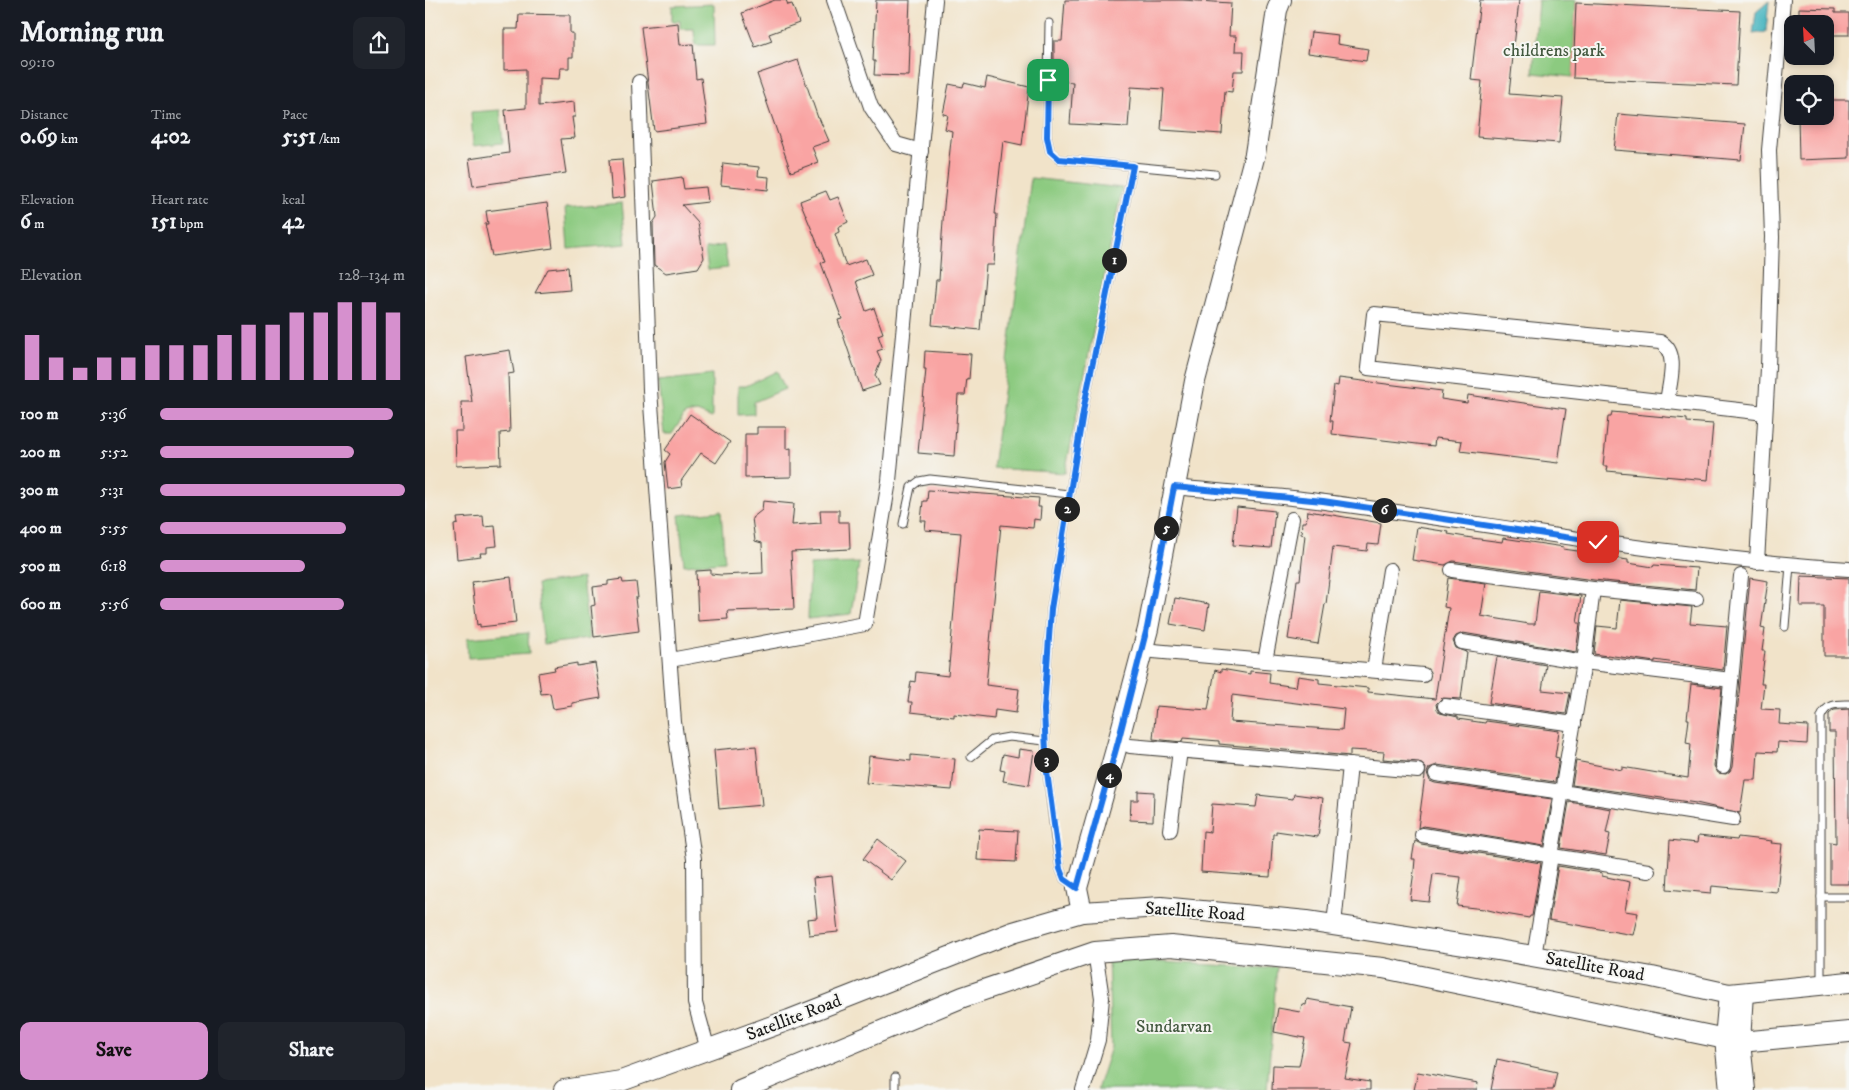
<!DOCTYPE html>
<meta charset="utf-8">
<style>
:root{--surface:#171b24;--page:#20242c;--text:#f1f3f6;--muted:#9ea1a6;--accent:#d690ce}
body{margin:0;font-family:"IM FELL DW Pica",serif;background:var(--page);color:var(--text);height:100vh;display:flex;flex-direction:column;font-size:19px;white-space:nowrap}
*{box-sizing:border-box;margin:0}
p{font-size:16px;color:var(--muted)}
.icon{flex:none;width:28px;height:28px;fill:none;stroke:currentColor;stroke-width:2;stroke-linecap:round;stroke-linejoin:round}
.map{position:relative;flex:1;overflow:hidden}
.sheet{display:flex;flex-direction:column;background:var(--surface);width:425px}
.sheet>*{flex:none}
.needle{width:32px;rotate:336deg}
.buttons{position:absolute;left:1359px;top:15px;display:grid;gap:10px}
.buttons a{display:grid;place-items:center;width:50px;height:50px;border-radius:10px;background:var(--surface);box-shadow:0 2px 8px #0003;font-size:25px}
.pin{position:absolute;display:grid;place-items:center;width:42px;height:42px;color:#fff;margin:-21px;border-radius:10px;box-shadow:0 2px 8px #0006}
.km{position:absolute;width:25px;height:25px;margin:-12px;border-radius:50%;background:#222;color:#fff;font-size:14px;line-height:25px;text-align:center}
.round{display:grid;place-items:center;flex:none;width:52px;height:52px;border-radius:10px;background:var(--page)}
.overview{display:flex;align-items:center;justify-content:space-between;height:85px;padding:0 20px}
h1{font-size:28px;font-weight:700;line-height:38px}
.metrics{display:grid;grid-template-columns:repeat(3,1fr);gap:8px;height:85px;padding:5px 20px}
.metrics div{display:grid;align-content:center}
.metrics b{font-size:21px;font-weight:700}
.metrics small{font-size:14px;font-weight:400}
.metrics p{font-size:14px}
.chart{height:140px;padding:10px 20px}
.chart p{display:flex;justify-content:space-between}
.chart svg{width:100%;height:90px;margin-top:5px;stroke:var(--accent);stroke-width:6}
.cta{display:flex;gap:10px;margin-top:auto;padding:10px 20px}
.cta a{flex:1;height:58px;border-radius:10px;background:var(--accent);color:#111;font-size:20px;font-weight:700;line-height:58px;text-align:center}
.cta a+a{background:var(--page);color:var(--text)}
ul{padding:0 20px;list-style:none;font-size:16px}
li{display:grid;grid-template-columns:80px 60px 1fr;align-items:center;height:38px}
li i{height:12px;border-radius:6px;background:var(--accent)}
main{display:flex;flex:1;min-height:0}
.map>svg:first-child{display:block}
.green{fill:#8cca80;stroke:#54734e}
.water{fill:#47b5c0;stroke:#32686e}
.building{fill:#f9a4a3;fill-rule:evenodd}
.lines{fill:none;stroke-linecap:round;stroke-linejoin:round}
.lane-casing{stroke:#3c3a36;stroke-width:9}
.street-casing{stroke:#3c3a36;stroke-width:16}
.secondary-casing{stroke:#3c3a36;stroke-width:22}
.lane{stroke:#fff;stroke-width:7}
.street{stroke:#fff;stroke-width:14}
.secondary{stroke:#fff;stroke-width:20}
.route-casing{stroke:#fff;stroke-width:10}
.route{stroke:#1a73e8;stroke-width:6}
.labels{text-anchor:middle;dominant-baseline:central;stroke-width:4;stroke-linejoin:round;paint-order:stroke}
.park-label{font-size:18px;fill:#43593f;stroke:#f6f6f2}
.street-label{font-size:18px;fill:#1c1c1c;stroke:#f6f6f2}
</style>
<main>
<section class="sheet">
<div class="overview"><div><h1>Morning run</h1><p>09:10</p></div><a class="round"><svg class="icon" aria-label="share" viewBox="0 0 24 24"><path d="M12 15V3M7 8l5-5 5 5M5 13v7h14v-7"/></svg></a></div>
<div class="metrics">
<div><p>Distance</p><b>0.69<small> km</small></b></div>
<div><p>Time</p><b>4:02</b></div>
<div><p>Pace</p><b>5:51<small> /km</small></b></div>
</div>
<div class="metrics">
<div><p>Elevation</p><b>6<small> m</small></b></div>
<div><p>Heart rate</p><b>151<small> bpm</small></b></div>
<div><p>kcal</p><b>42</b></div>
</div>
<div class="chart"><p><span>Elevation</span>128–134 m</p>
<svg viewBox="0 0 160 44" preserveAspectRatio="none"><path d="M5 44V22M15 44V33M25 44V38M35 44V33M45 44V33M55 44V27M65 44V27M75 44V27M85 44V22M95 44V17M105 44V17M115 44V11M125 44V11M135 44V6M145 44V6M155 44V11"/></svg>
</div>
<ul>
<li><b>100 m</b>5:36<i style="width:95%"></i></li>
<li><b>200 m</b>5:52<i style="width:79%"></i></li>
<li><b>300 m</b>5:31<i style="width:100%"></i></li>
<li><b>400 m</b>5:55<i style="width:76%"></i></li>
<li><b>500 m</b>6:18<i style="width:59%"></i></li>
<li><b>600 m</b>5:56<i style="width:75%"></i></li>
</ul>
<div class="cta"><a>Save</a><a>Share</a></div>
</section>
<div class="map">
<svg width="1424" height="1090" viewBox="0 0 1424 1090">
<rect width="100%" height="100%" fill="#f6f6f2"/>
<filter id="ink" filterUnits="userSpaceOnUse"><feTurbulence type="fractalNoise" baseFrequency=".02" numOctaves="2"/><feDisplacementMap in="SourceGraphic" scale="10" xChannelSelector="R" yChannelSelector="G"/><feConvolveMatrix kernelMatrix="1 2 1 2 8 2 1 2 1" color-interpolation-filters="sRGB"/></filter>
<filter id="wash" filterUnits="userSpaceOnUse"><feTurbulence type="fractalNoise" baseFrequency=".0096" numOctaves="4" result="noise"/><feDisplacementMap in="SourceGraphic" scale="20" xChannelSelector="R" yChannelSelector="G"/><feGaussianBlur stdDeviation="1.12" result="paint"/><feColorMatrix in="noise" values="0 0 0 0 0 0 0 0 0 0 0 0 0 0 0 0 0 1.4 0 .05"/><feComposite in="paint" operator="in"/></filter>
<g filter="url(#wash)">
<rect width="100%" height="100%" fill="#f1e3c9"/>
<g class="green">
<path d="M1113 0H1151L1148 77 1108 73Z"/>
<path d="M289 4 290 45H270L269 29H255V21H247V6Z"/>
<path d="M75 110 78 143 48 146 46 112Z"/>
<path d="M606 178 697 188 640 473 568 468Z"/>
<path d="M197 203 201 244 143 249 140 208Z"/>
<path d="M299 245 303 268 283 270 280 249Z"/>
<path d="M352 371 360 389 329 402V414L313 415V386H321Z"/>
<path d="M287 375V418L272 412 260 414 247 434H239L233 381Z"/>
<path d="M296 511 300 562 259 565 254 515Z"/>
<path d="M434 563 426 614 383 619 385 565Z"/>
<path d="M157 578 164 639 119 644 112 584Z"/>
<path d="M103 633 104 654 43 658 42 638Z"/>
<path d="M683 959 841 968 852 966 842 1090H672L686 1047Z"/>
</g>
<path class="water" d="M1344 1 1341 32 1328 34 1331 12Z"/>
<g id="blocks">
<g class="building">
<path d="M350 0H361L363 5 367 4 374 23 344 34 347 41 330 47 317 13Z"/>
<path d="M451 0H485L483 45H485L484 76 449 75 450 61H448Z"/>
<path d="M640 0H757L806 3 804 36H811L810 51H819L818 71H809L807 92 800 91 797 134 736 130 739 89 706 87 703 127 645 124 648 82 634 81 636 60H629V41H637Z"/>
<path d="M1055 0H1094L1084 94 1138 98 1134 143 1052 137 1057 81 1046 80Z"/>
<path d="M1151 3 1315 11 1311 85 1148 78Z"/>
<path d="M1374 8 1410 9V13H1424V35H1400V24H1374Z"/>
<path d="M94 14 145 15V33H148V57H144V68H135L134 79 114 78V106L149 102 150 117H147L150 138 136 139 141 173 48 186 44 159 84 153 80 110 101 108V69L79 70V29H93Z"/>
<path d="M253 23 255 45 268 44 271 79 276 78 282 124 229 131 216 27Z"/>
<path d="M886 32 913 35 912 44 943 49 941 61 883 53Z"/>
<path d="M373 60 393 118H394L404 141 387 147 393 162 366 172 332 74Z"/>
<path d="M562 77 604 87 597 145 578 141 570 214H572L569 265H561L555 330 507 325 511 280H514L519 206 527 131 520 129 523 115 518 114 524 84 538 87 539 83 560 88Z"/>
<path d="M1403 100H1424V158L1374 160 1373 116H1400V105H1404Z"/>
<path d="M1193 114 1320 124 1316 160 1189 150Z"/>
<path d="M197 159 200 197 187 199 184 160Z"/>
<path d="M298 163 334 167 333 176 344 177 343 190 296 185Z"/>
<path d="M257 177 259 189 281 187 283 202 257 205 273 223 279 258 273 268 241 273 229 265 228 223 232 217 228 181Z"/>
<path d="M401 191 405 200 413 197 423 222 413 227 414 232 410 234 421 266 441 259 447 275 431 281 441 311 449 308 458 333 453 335 458 349 452 351 456 360 450 375 455 385 437 391 413 320 417 319 396 263 400 262 375 201Z"/>
<path d="M122 203 128 248 67 256 60 224H63L61 211Z"/>
<path d="M143 267 145 290 110 293 123 269Z"/>
<path d="M85 350 89 373 83 374 85 432 75 433 76 464 31 466 30 431H37L36 402H47L41 357Z"/>
<path d="M500 351 546 354 544 379 542 378 540 395H533L529 456 493 453 501 369H499Z"/>
<path d="M914 378 1017 391 1016 399 1042 403 1043 395 1141 409 1133 463 1035 451 1037 441 1010 438 1009 446 907 434 908 421H905L909 385 913 386Z"/>
<path d="M1187 412 1262 419V422L1288 424 1283 480 1182 471 1183 466H1178L1183 417H1186Z"/>
<path d="M265 414 305 442 291 463 276 453 256 481 257 487 243 489 240 462 245 454 240 450Z"/>
<path d="M332 427H361V449L366 448V477L320 478V434H332Z"/>
<path d="M503 490 614 498 613 507H616L615 520 609 519 608 528 576 525 561 685 594 689 591 713 570 710 569 719 529 714V717L486 712 487 702H483L486 681 490 682 491 672 523 676 536 533 500 530 501 521H496L498 501H502Z"/>
<path d="M338 501 369 504 367 525 396 523 395 510H414V522H424L425 549 366 552 369 609 302 611 303 619 273 621 271 571 286 570V574L296 575 338 573 337 543 330 541 327 518 337 510Z"/>
<path d="M812 507 850 511 846 548 808 545Z"/>
<path d="M883 511 956 523 953 545 943 544 942 551 908 547 901 604H900L893 644 863 639 866 620H867L872 580H875L880 535 876 534 877 522H881Z"/>
<path d="M58 516 59 527 70 526 72 546 62 547V553H55L56 556 32 559 29 525 33 524 32 518Z"/>
<path d="M992 527 1024 532 1023 534 1047 538 1077 542 1078 538 1139 547 1138 549 1160 552V554L1203 560V563L1228 567 1229 565 1272 568 1270 590 1169 580 1028 561 1020 565 987 560Z"/>
<path d="M1376 576 1424 578V656H1399V606H1375Z"/>
<path d="M86 577 91 623 55 627V624L52 625 47 582Z"/>
<path d="M1023 578 1061 583 1056 616 1104 624H1110L1114 591 1156 596 1152 623H1155L1151 652 1038 633 1031 636 1028 641 1031 648 1042 652 1036 699 1017 698 1011 704 1012 709 1015 713 1033 717V719L1060 723 1061 721 1134 731 1130 757 1134 758 1130 782 1012 765 1004 768 1002 773 1005 781 1010 783 1127 799 1119 846 998 826 993 828 1001 768 994 762 958 759 959 752 925 750V756L794 744V741L758 738 757 742 728 739 731 706 783 710 790 670 796 672V669L825 674V671L845 673 844 683 871 687 873 676 894 679V683L943 688V692L1010 699 1024 608 1019 607ZM807 695 919 709 917 730 805 722Z"/>
<path d="M1325 578 1343 581 1336 628 1340 629 1337 651H1340L1336 684H1339L1336 709 1355 710 1354 724 1383 726 1382 744 1353 742 1352 752 1333 751 1331 780H1320L1315 813 1271 803 1147 785 1151 761 1197 770V767L1263 778 1266 744 1261 743 1264 719H1262L1266 684 1297 688 1289 766 1293 773 1301 774 1305 771 1307 767Z"/>
<path d="M197 579 198 583 211 582 213 598H210L214 631 169 637 166 606 170 605 168 587 183 585V581Z"/>
<path d="M750 598 784 604 780 630 745 624Z"/>
<path d="M1195 600 1267 607 1265 623 1302 626 1298 670 1230 660V662L1182 655V656L1169 654 1172 626 1192 628Z"/>
<path d="M1072 657 1121 665 1117 690 1145 693 1141 714 1064 703Z"/>
<path d="M152 663V666L170 663 176 698 147 703V706L128 709 125 693 116 694 113 673 130 670 129 667Z"/>
<path d="M1424 709V884H1405V842L1411 843 1410 732H1404V714L1409 710Z"/>
<path d="M331 746 337 805 294 809 289 750Z"/>
<path d="M594 749 609 751 604 785 578 781 580 771 575 770 578 754 593 757Z"/>
<path d="M486 755 530 759 527 790 441 783 444 756 486 761Z"/>
<path d="M713 791 729 792 728 821 705 820 706 800H713Z"/>
<path d="M869 794 898 798 893 837 851 831V834H848L845 877 776 872 778 831 785 832 787 804 831 807 833 795 868 799Z"/>
<path d="M1144 802 1186 809 1181 833 1185 834 1181 855 1136 848Z"/>
<path d="M554 829 593 831 591 862 552 860Z"/>
<path d="M1273 836 1312 840 1313 837 1347 841 1346 843 1357 844 1352 892 1287 886 1286 893 1242 889 1245 840 1272 843Z"/>
<path d="M453 839 481 861 466 880 438 859Z"/>
<path d="M990 841 996 844 1116 863 1107 916H1105L1104 918 1080 914 1059 909 1032 906 1036 877 1008 874 1004 902 985 900 989 871 990 859H987Z"/>
<path d="M1133 866 1177 873V876L1205 882 1200 911 1213 913 1208 935 1124 920Z"/>
<path d="M407 876 413 932 384 935 382 919 392 918 388 878Z"/>
<path d="M882 999 926 1007 920 1042 927 1043 920 1078 945 1082V1090H847L848 1065 874 1066 880 1038 849 1032 853 1008 875 1012 877 1004 881 1005Z"/>
<path d="M1072 1059 1132 1072 1128 1090H1066Z"/>
<path d="M993 1072 1053 1083 1052 1090H989Z"/>
</g>
</g>
</g>
<g filter="url(#ink)">
<use href="#blocks" fill-opacity="0" stroke="#3c3a36" stroke-width="1"/>
<g class="lines">
<defs>
<g id="lane">
<path d="M624 23 622 137 625 151 634 159 790 174"/>
<path d="M478 524 486 487 494 481 505 479 644 494"/>
<path d="M1360 627 1365 565"/>
<path d="M546 757 567 740 584 737 620 741"/>
<path d="M649 886 639 879 635 869 630 838 622 772 619 710 626 609 659 406 708 166"/>
<path d="M1396 897H1424"/>
<path d="M1396 984V717C1402 703 1411 704 1424 704"/>
<path d="M470 1090V1077"/>
</g>
<g id="street">
<path d="M409 0 446 107 471 144 496 151"/>
<path d="M214 82 225 390 249 722 269 859 270 1003 283 1050"/>
<path d="M1242 402C1244 384 1255 352 1235 342L949 314 943 368 1323 411 1340 413"/>
<path d="M749 487C799 492 850 495 900 502 1074 525 1248 558 1424 569"/>
<path d="M1332 562 1343 368 1347 237 1344 150 1358 0"/>
<path d="M1027 570 1168 589 1271 599"/>
<path d="M1037 642 1159 662 1306 680"/>
<path d="M717 650 998 675"/>
<path d="M245 660 440 624 464 481 510 0"/>
<path d="M840 661 867 519"/>
<path d="M949 670 965 570"/>
<path d="M1020 706 1149 724"/>
<path d="M705 746 993 771"/>
<path d="M1298 766 1316 576"/>
<path d="M1011 774 1137 792 1308 819"/>
<path d="M745 830 755 750"/>
<path d="M997 835 1223 871"/>
<path d="M909 925 925 765"/>
<path d="M1109 956 1159 662 1168 589"/>
<path d="M658 1090 673 1040 677 998 670 952"/>
</g>
<g id="secondary">
<path d="M657 912 652 888 693 742 723 629 770 381 830 154 852 10 856 0"/>
<path d="M1318 993 1315 1042 1320 1090"/>
<path d="M1304 994 1300 1039 1305 1090"/>
<path d="M139 1090 196 1081 364 1020 588 932 657 912 736 907 882 921 1073 950 1227 977 1304 994 1424 982"/>
<path d="M315 1090 538 997 670 952 746 946 958 968 1315 1042 1424 1032"/>
</g>
</defs>
<use href="#lane" class="lane-casing"/>
<use href="#street" class="street-casing"/>
<use href="#secondary" class="secondary-casing"/>
<use href="#lane" class="lane"/>
<use href="#street" class="street"/>
<use href="#secondary" class="secondary"/>
</g>
</g>
<g class="lines" filter="url(#ink)">
<defs>
<path id="route" d="M623 80 622 137 625 151 634 159 708 166 659 406 626 609 619 710 622 772 635 869 639 879 652 888 693 742 722 628 749 487 898 501 1173 542"/>
</defs>
<use href="#route" class="route-casing"/>
<use href="#route" class="route"/>
</g>
<g class="labels">
<g class="park-label">
<text x="1129" y="51">childrens park</text>
<text x="749" y="1027">Sundarvan</text>
</g>
<g class="street-label">
<text transform="translate(770 912) rotate(4)">Satellite Road</text>
<text transform="translate(1170 967) rotate(10)">Satellite Road</text>
<text transform="translate(369 1018) rotate(-21)">Satellite Road</text>
</g>
</g>
</svg>
<div class="buttons">
<a><svg class="needle" viewBox="-14 -14 28 28"><path d="M0-13l5 13h-10z" fill="#e53935"/><path d="M0 13l5-13h-10z" fill="#9ea1a6"/></svg></a>
<a><svg class="icon" aria-label="locate" viewBox="0 0 24 24"><circle cx="12" cy="12" r="6"/><path d="M12 2v4M12 18v4M2 12h4M18 12h4"/></svg></a>
</div>
<div class="pin" style="left:623px;top:80px;background:#1e9e55"><svg class="icon" aria-label="arrive" viewBox="0 0 24 24"><path d="M6 21V4h12l-3 4 3 4H6"/></svg></div>
<div class="pin" style="left:1173px;top:542px;background:#d93025"><svg class="icon" aria-label="check" viewBox="0 0 24 24"><path d="M5 12l5 5 9-10"/></svg></div>
<b class="km" style="left:689px;top:260px">1</b>
<b class="km" style="left:642px;top:509px">2</b>
<b class="km" style="left:621px;top:760px">3</b>
<b class="km" style="left:684px;top:775px">4</b>
<b class="km" style="left:741px;top:528px">5</b>
<b class="km" style="left:959px;top:510px">6</b>
</div>
</main>
